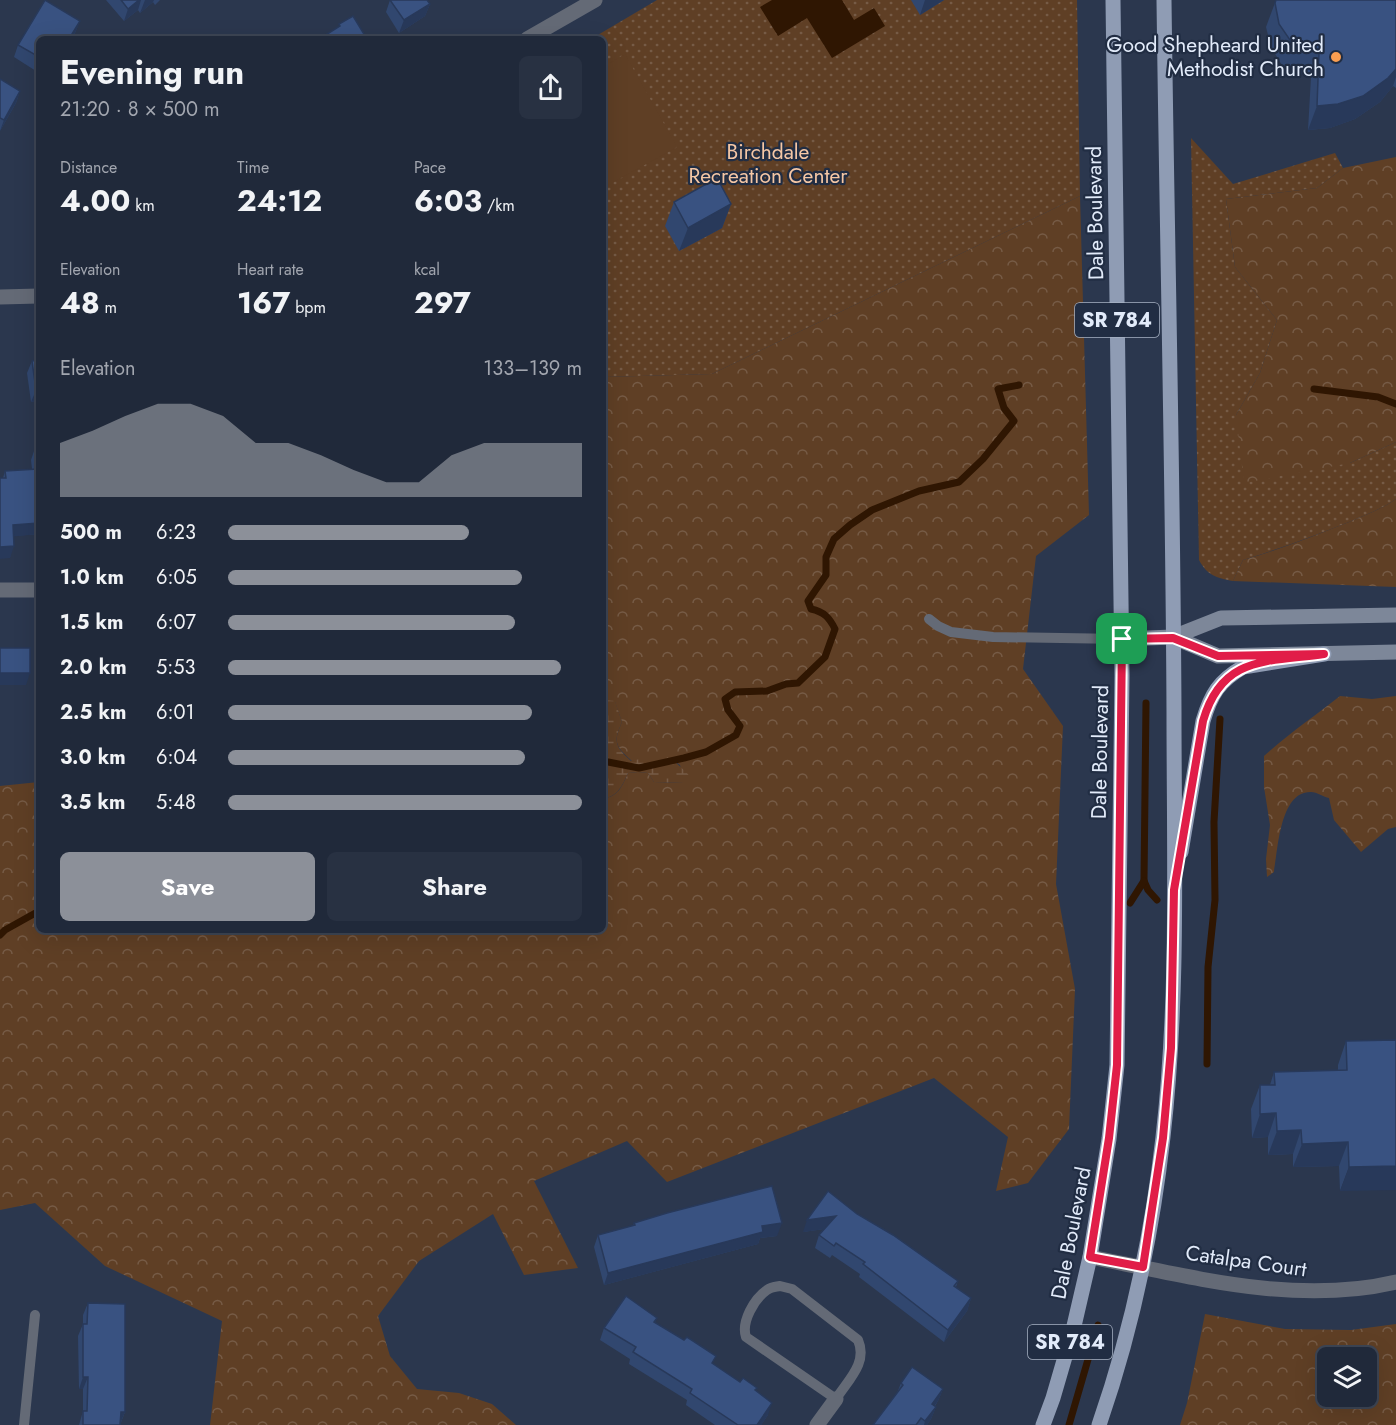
<!DOCTYPE html>
<meta charset="utf-8">
<style>
:root{--surface:#20293a;--page:#283142;--text:#f1f3f6;--muted:#a2a6af;--line:#3d4554;--accent:#8c9099}
body{margin:0;font-family:Jost,sans-serif;background:var(--page);color:var(--text);height:100vh;display:flex;flex-direction:column;font-size:22px;white-space:nowrap}
*{box-sizing:border-box;margin:0}
p{font-size:20px;color:var(--muted)}
.icon{flex:none;width:33px;height:33px;fill:none;stroke:currentColor;stroke-width:2;stroke-linecap:round;stroke-linejoin:round}
.map{position:relative;flex:1;overflow:hidden}
.side{position:absolute;left:36px;top:36px;width:570px;height:897px;display:flex;flex-direction:column;background:var(--surface);border-radius:9px;box-shadow:0 6px 24px #0002,0 0 0 2px var(--line)}
.side>*{flex:none}
.controls{position:absolute;left:1317px;top:1347px;display:grid;gap:12px}
.controls a{display:grid;place-items:center;width:60px;height:60px;border-radius:9px;background:var(--surface);box-shadow:0 6px 24px #0002,0 0 0 2px var(--line);font-size:30px}
.pin{position:absolute;display:grid;place-items:center;width:51px;height:51px;color:#fff;margin:-26px;border-radius:12px;box-shadow:0 3px 9px #0006}
.round{display:grid;place-items:center;flex:none;width:63px;height:63px;border-radius:9px;background:var(--page)}
.overview{display:flex;align-items:center;justify-content:space-between;height:102px;padding:0 24px}
h1{font-size:33px;font-weight:700;line-height:45px}
.metrics{display:grid;grid-template-columns:repeat(3,1fr);gap:9px;height:102px;padding:6px 24px}
.metrics div{display:grid;align-content:center}
.metrics b{font-size:30px;font-weight:700}
.metrics small{font-size:16px;font-weight:400}
.metrics p{font-size:16px}
.chart{height:168px;padding:12px 24px}
.chart p{display:flex;justify-content:space-between}
.chart svg{width:100%;height:108px;margin-top:6px;fill:var(--accent);opacity:.7}
.action{display:flex;gap:12px;margin-top:auto;padding:12px 24px}
.action a{flex:1;height:69px;border-radius:9px;background:var(--accent);color:#fff;font-size:24px;font-weight:700;line-height:69px;text-align:center}
.action a+a{background:var(--page);color:var(--text)}
ul{padding:0 24px;list-style:none;font-size:20px}
li{display:grid;grid-template-columns:96px 72px 1fr;align-items:center;height:45px}
li i{height:15px;border-radius:8px;background:var(--accent)}
.map>svg:first-child{display:block}
.grass{fill:url(#grass-dots)}
.forest{fill:url(#forest-crowns);fill-rule:evenodd}
.wetland{fill:url(#wetland-marsh)}
.garden{fill:#5f3f25}
.water{fill:#2f1602}
.lines{fill:none;stroke-linecap:round;stroke-linejoin:round}
.stream{stroke:#2f1602;stroke-width:7}
.lane{stroke:#646a76;stroke-width:10}
.street{stroke:#646a76;stroke-width:15}
.secondary{stroke:#7d8799;stroke-width:15}
.primary{stroke:#8f9cb4;stroke-width:15}
.wall{fill:#31476f}
.shaded-wall{fill:#28395a}
.building{fill:#395281;stroke:#28395a;stroke-width:1.5}
.route-casing{stroke:#fff;stroke-width:12}
.route{stroke:#e11d48;stroke-width:8}
.poi-dot{fill:#fb9e50;stroke:#212d43;stroke-width:2}
.labels{text-anchor:middle;dominant-baseline:central;stroke-width:4.5;stroke-linejoin:round;paint-order:stroke}
.shield{fill:#212d43;stroke:#a8b2c3;stroke-width:1.5}
.shield-label{font-size:20px;font-weight:bold;fill:#e2ebfa}
.poi-label{font-size:21px;fill:#e2ebfa;stroke:#212d43;text-anchor:end}
.park-label{font-size:21px;fill:#f5c7a5;stroke:#212d43}
.street-label{font-size:21px;fill:#e2ebfa;stroke:#212d43}
</style>
<div class="map">
<svg width="1396" height="1425" viewBox="0 0 1396 1425">
<defs>
<pattern id="grass-dots" width="8" height="8" patternUnits="userSpaceOnUse" patternTransform="scale(1.5)"><rect width="8" height="8" fill="#5f3f25"/><path d="M2 2h.1M6 6h.1" fill="none" stroke="#765b46" stroke-width="1.8" stroke-linecap="round"/></pattern>
<pattern id="forest-crowns" width="20" height="18" patternUnits="userSpaceOnUse" patternTransform="scale(1.5)"><rect width="20" height="18" fill="#5f3f25"/><path d="M2 6a3 3 0 1 1 6 0M12 15a3 3 0 1 1 6 0" fill="none" stroke="#765b46"/></pattern>
<pattern id="wetland-marsh" width="20" height="14" patternUnits="userSpaceOnUse" patternTransform="scale(1.5)"><rect width="20" height="14" fill="#5f3f25"/><path d="M1 5h8M5 5V1M11 12h8M15 12V8" fill="none" stroke="#765b46"/></pattern>
</defs>
<rect width="100%" height="100%" fill="#2b374e"/>
<g class="grass">
<path d="M657 0H1077L1080 196 712 374 603 377V39H591Z"/>
<path d="M1191 138 1233 184 1335 153 1343 168 1317 188 1226 199 1235 267 1277 320 1260 373 1236 415 1350 463 1396 442V499C1382 509 1365 515 1349 522 1314 536 1279 549 1243 560L1233 581C1216 578 1207 575 1199 560Z"/>
</g>
<g class="forest">
<path d="M1396 157V442L1350 463 1244 483 1236 415 1260 373 1277 320 1235 267 1226 199 1317 188 1343 168Z"/>
<path d="M1080 196 1089 515 1036 556 1023 669 1063 726 1056 884 1075 989 1069 1129 1028 1183 996 1191 1008 1137 934 1078 667 1182 627 1141 534 1181 578 1268 524 1275 493 1214 419 1261 378 1316 390 1356 417 1389 459 1393 492 1404 516 1425H210L222 1321 105 1266 35 1203 0 1210V786L39 782V930H603V799C618 796 622 787 628 773L638 772 648 773 654 782 684 783 680 765 673 760 632 761C615 746 613 742 622 722L615 702 603 700V377L712 374Z"/>
<path d="M1396 499V587L1233 581 1243 560C1279 550 1314 536 1349 522 1365 515 1382 509 1396 499Z"/>
<path d="M1340 696 1372 699 1396 696V827L1388 829 1361 852 1334 820 1329 798C1324 797 1317 792 1311 792 1280 791 1278 849 1274 872L1267 877 1266 859 1270 825 1264 787V756C1288 734 1315 716 1340 696Z"/>
<path d="M1205 1314 1285 1329 1351 1330 1396 1324V1425H1180L1187 1403ZM1328 1358H1366V1396H1328Z"/>
</g>
<path class="wetland" d="M603 700 615 701 622 722C613 742 615 746 631 761L667 754 691 777 684 783 654 782 648 773 638 772 628 773C622 786 618 796 603 799Z"/>
<path class="garden" d="M625 54 677 147 603 188V67Z"/>
<path class="water" d="M772 0H842L854 20 874 8 885 26 832 58 807 18 778 36 760 7Z"/>
<g class="lines">
<g class="stream">
<path d="M1314 389 1378 397 1396 404"/>
<path d="M1146 703 1144 881 1148 890 1157 900"/>
<path d="M603 761 639 768 684 758 706 752 736 735 740 726 728 710 725 699 735 692 767 691 786 684 798 683 825 657 835 629C829 617 824 612 811 609L808 601 826 575V557L834 539 850 525 872 510 919 491 959 482 983 459 1014 421 1004 408 998 389 1019 385"/>
<path d="M1130 903 1144 881"/>
<path d="M0 935 5 930 39 911"/>
<path d="M1207 1064 1208 967 1215 900 1214 822 1220 719"/>
<path d="M1069 1425 1098 1325"/>
</g>
<g class="lane">
<path d="M929 619 938 626 951 632 993 637 1122 639"/>
<path d="M780 1286 792 1289 858 1340C868 1363 848 1380 836 1399L746 1337C741 1322 754 1299 767 1290 771 1287 775 1287 780 1286Z"/>
<path d="M24 1425 35 1315"/>
</g>
<g class="street">
<path d="M527 39 595 0"/>
<path d="M0 297 39 296"/>
<path d="M0 590H39"/>
<path d="M1090 1257C1190 1276 1294 1306 1396 1282"/>
<path d="M817 1425 836 1399"/>
</g>
<g class="secondary">
<path d="M1173 637 1218 656 1396 652"/>
<path d="M1122 639 1173 637 1221 618 1396 615"/>
</g>
<g class="primary">
<path d="M1181 852 1203 721C1211 694 1219 681 1243 667L1324 654"/>
<path d="M1043 1425 1053 1398 1074 1326 1090 1257 1109 1139 1117 1065 1122 676 1113 0"/>
<path d="M1099 1425C1131 1333 1152 1235 1163 1137 1179 997 1174 854 1174 713 1173 475 1167 238 1164 0"/>
</g>
</g>
<g class="wall">
<path d="M106 0H160L155 5 153 2 140 13 138 10 124 21Z"/>
<path d="M390 0 430 4 425 16 399 33 386 12Z"/>
<path d="M911 0H944L920 15Z"/>
<path d="M1276 0H1396V88L1393 86 1380 102 1355 119 1330 128 1308 130 1311 77 1283 67 1271 47 1266 27Z"/>
<path d="M80 21 75 33 71 39H39V66L36 71 14 57 18 45Z"/>
<path d="M0 79 20 91 16 103 0 131Z"/>
<path d="M674 202 731 204 722 228 679 251 665 226Z"/>
<path d="M32 361 39 400 31 402 27 373Z"/>
<path d="M35 448H39V534L13 536 10 558 3 478 5 471 32 469 31 460Z"/>
<path d="M1396 1040 1340 1191 1339 1166 1293 1167V1154L1268 1155V1137L1252 1138 1251 1109 1260 1085H1270L1274 1072 1338 1070V1065L1346 1041Z"/>
<path d="M857 1214 958 1281 956 1287 971 1298 967 1311 944 1342 859 1277 860 1274 832 1255 830 1258 815 1248 819 1235 824 1229 803 1232Z"/>
<path d="M634 1223 777 1236 760 1238 758 1244 604 1285 594 1247 598 1235 633 1226Z"/>
<path d="M88 1303 125 1412 120 1425H79L83 1411V1389H79L78 1336 83 1324V1315Z"/>
<path d="M657 1318 655 1322 713 1364 740 1382 755 1391 768 1415 761 1425H715L686 1405 687 1400 629 1364 630 1359 600 1340 604 1328Z"/>
<path d="M901 1383 943 1389 938 1401 935 1406 936 1407 931 1419 927 1425H873L897 1393Z"/>
</g>
<g class="shaded-wall">
<path d="M139 0H141L138 10 124 21 128 9Z"/>
<path d="M145 0H154L153 2 140 13Z"/>
<path d="M925 0H944L920 15Z"/>
<path d="M430 4 425 16 399 33 404 20Z"/>
<path d="M80 21 75 33 71 39H69Z"/>
<path d="M1396 69V77L1393 86 1380 102 1355 119 1330 128 1308 130 1317 106Z"/>
<path d="M20 91 16 103 0 131 4 120Z"/>
<path d="M731 204 722 228 679 251 688 228Z"/>
<path d="M39 389V400L31 402 36 390Z"/>
<path d="M39 523V534L8 537 13 525Z"/>
<path d="M14 546 10 558 0 559V547Z"/>
<path d="M0 673H30L26 685H0Z"/>
<path d="M1276 1113 1268 1137 1252 1138 1260 1114Z"/>
<path d="M1301 1130 1293 1154 1268 1155 1277 1131Z"/>
<path d="M1348 1142 1339 1166 1293 1167 1302 1144Z"/>
<path d="M1396 1166V1190L1340 1191 1349 1167Z"/>
<path d="M836 1216 832 1228 803 1232 807 1220Z"/>
<path d="M782 1223 777 1236 760 1238 758 1244 604 1285 608 1273 762 1226Z"/>
<path d="M971 1298 967 1311 944 1342 948 1330Z"/>
<path d="M83 1377H88L83 1389H79Z"/>
<path d="M943 1389 938 1401 927 1416 932 1404Z"/>
<path d="M772 1403 768 1415 761 1425H757Z"/>
<path d="M936 1407 931 1419 927 1425H924L925 1421Z"/>
<path d="M121 1412H125L120 1424Z"/>
</g>
<g class="building">
<path d="M45 0 80 21 69 39H39V57L18 45Z"/>
<path d="M121 0H139L128 9Z"/>
<path d="M390 0H427L430 4 404 20Z"/>
<path d="M1276 0H1396V69L1388 78 1363 96 1338 104 1317 106 1319 53 1292 43 1279 24 1275 3Z"/>
<path d="M353 16 367 39H326L324 36 340 26 339 24Z"/>
<path d="M0 79 20 91 4 120 0 118Z"/>
<path d="M717 178 731 204 688 228 674 202Z"/>
<path d="M39 360V389L36 390 32 361Z"/>
<path d="M35 448H39V523L13 525 14 546 0 547V478H6L5 471 37 469Z"/>
<rect x="0" y="648" width="30" height="25"/>
<path d="M1396 1040V1166L1349 1167 1348 1142 1302 1144 1301 1130 1277 1131 1276 1113 1260 1114V1085H1275L1274 1072 1347 1070 1346 1041Z"/>
<path d="M772 1186 782 1223 762 1226 763 1232 608 1273 598 1235 635 1225 634 1223 667 1213Z"/>
<path d="M828 1191 857 1214 893 1235 958 1281 954 1286 971 1298 948 1330 863 1264 865 1262 836 1243 834 1246 819 1235 836 1216 807 1220Z"/>
<path d="M626 1296 657 1318 654 1322 684 1340 687 1337 716 1356 712 1363 740 1382 743 1378 757 1388 755 1390 772 1403 757 1425H738L690 1393 692 1389 633 1352 636 1347 604 1328Z"/>
<path d="M88 1303 125 1304V1412H121L120 1425H83V1411H87L88 1377H83V1324H87Z"/>
<path d="M912 1367 943 1389 932 1404 936 1407 925 1421 921 1418 916 1425H873L903 1385 901 1383Z"/>
</g>
<g class="lines">
<defs>
<path id="route" d="M1173 638 1218 656 1324 654C1268 662 1222 655 1203 721L1174 890 1171 1048 1163 1138 1143 1267 1090 1257 1109 1138 1117 1065 1122 639Z"/>
</defs>
<use href="#route" class="route-casing"/>
<use href="#route" class="route"/>
</g>
<circle class="poi-dot" cx="1336" cy="57" r="6"/>
<g class="labels">
<g class="shield">
<rect x="1075" y="303" width="84" height="34" rx="4.5"/>
<rect x="1028" y="1325" width="84" height="34" rx="4.5"/>
</g>
<g class="shield-label">
<text x="1117" y="320">SR 784</text>
<text x="1070" y="1342">SR 784</text>
</g>
<g class="poi-label">
<text x="1324" y="45">Good Shepheard United<tspan x="1324" dy="24">Methodist Church</tspan></text>
</g>
<g class="park-label">
<text x="768" y="152">Birchdale<tspan x="768" dy="24">Recreation Center</tspan></text>
</g>
<g class="street-label">
<text transform="translate(1095 213) rotate(-91)">Dale Boulevard</text>
<text transform="translate(1100 752) rotate(-89)">Dale Boulevard</text>
<text transform="translate(1071 1233) rotate(-79)">Dale Boulevard</text>
<text transform="translate(1246 1261) rotate(8)">Catalpa Court</text>
</g>
</g>
</svg>
<div class="controls">
<a><svg class="icon" aria-label="layers" viewBox="0 0 24 24"><path d="M12 4l9 5-9 5-9-5zM3 14l9 5 9-5"/></svg></a>
</div>
<div class="pin" style="left:1122px;top:639px;background:#1e9e55"><svg class="icon" aria-label="arrive" viewBox="0 0 24 24"><path d="M6 21V4h12l-3 4 3 4H6"/></svg></div>
<section class="side">
<div class="overview"><div><h1>Evening run</h1><p>21:20 · 8 × 500 m</p></div><a class="round"><svg class="icon" aria-label="share" viewBox="0 0 24 24"><path d="M12 15V3M7 8l5-5 5 5M5 13v7h14v-7"/></svg></a></div>
<div class="metrics">
<div><p>Distance</p><b>4.00<small> km</small></b></div>
<div><p>Time</p><b>24:12</b></div>
<div><p>Pace</p><b>6:03<small> /km</small></b></div>
</div>
<div class="metrics">
<div><p>Elevation</p><b>48<small> m</small></b></div>
<div><p>Heart rate</p><b>167<small> bpm</small></b></div>
<div><p>kcal</p><b>297</b></div>
</div>
<div class="chart"><p><span>Elevation</span>133–139 m</p>
<svg viewBox="0 0 160 44" preserveAspectRatio="none"><path d="M0 44V22L10 17L20 11L30 6L40 6L50 11L60 22L70 22L80 27L90 33L100 38L110 38L120 27L130 22L140 22L150 22L160 22V44z"/></svg>
</div>
<ul>
<li><b>500 m</b>6:23<i style="width:68%"></i></li>
<li><b>1.0 km</b>6:05<i style="width:83%"></i></li>
<li><b>1.5 km</b>6:07<i style="width:81%"></i></li>
<li><b>2.0 km</b>5:53<i style="width:94%"></i></li>
<li><b>2.5 km</b>6:01<i style="width:86%"></i></li>
<li><b>3.0 km</b>6:04<i style="width:84%"></i></li>
<li><b>3.5 km</b>5:48<i style="width:100%"></i></li>
</ul>
<div class="action"><a>Save</a><a>Share</a></div>
</section>
</div>
